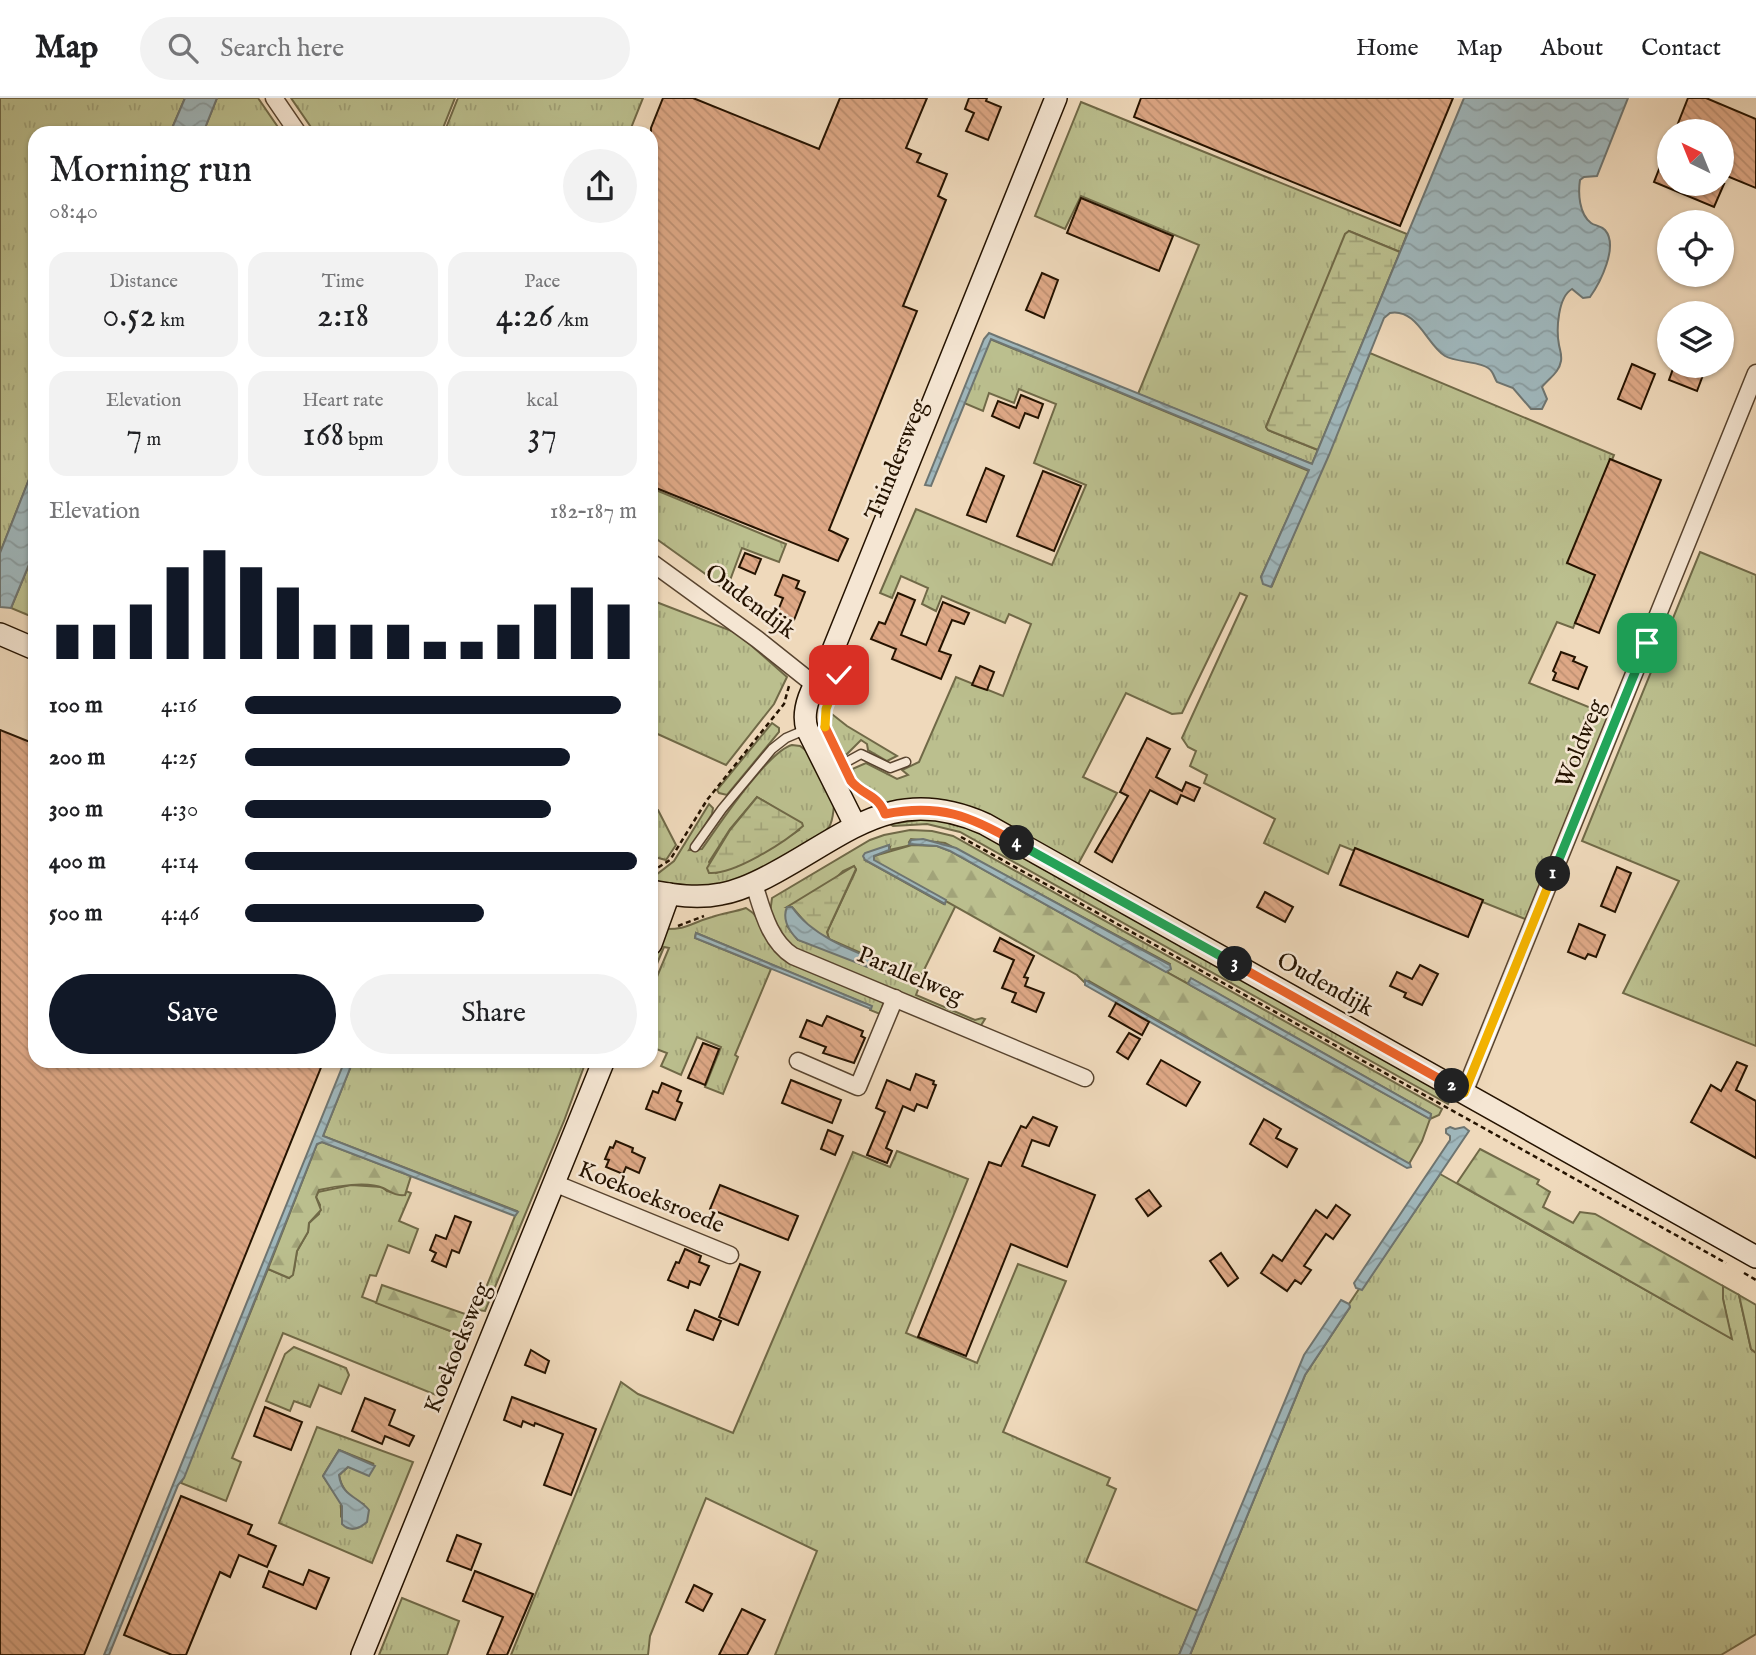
<!DOCTYPE html>
<meta charset="utf-8">
<style>
:root{--surface:#fff;--page:#f2f2f2;--text:#202124;--muted:#757577;--line:#e0e0e0;--accent:#111827}
body{margin:0;font-family:"IM FELL English",serif;background:var(--page);color:var(--text);height:100vh;display:flex;flex-direction:column;font-size:26px;white-space:nowrap}
*{box-sizing:border-box;margin:0}
p{font-size:23px;color:var(--muted)}
.icon{flex:none;width:38px;height:38px;fill:none;stroke:currentColor;stroke-width:2;stroke-linecap:round;stroke-linejoin:round}
.map{position:relative;flex:1;overflow:hidden}
.panel{position:absolute;left:28px;top:28px;width:630px;height:942px;display:flex;flex-direction:column;background:var(--surface);border-radius:21px;box-shadow:0 2px 5px #0004}
.panel>*{flex:none}
.needle{width:46px;rotate:317deg}
.fabs{position:absolute;left:1657px;top:21px;display:grid;gap:14px}
.fabs a{display:grid;place-items:center;width:77px;height:77px;border-radius:50%;background:var(--surface);box-shadow:0 2px 5px #0004;font-size:35px}
.pin{position:absolute;display:grid;place-items:center;width:60px;height:60px;color:#fff;margin:-30px;border-radius:14px;box-shadow:0 4px 10px #0006}
.km{position:absolute;width:35px;height:35px;margin:-18px;border-radius:50%;background:#222;color:#fff;font-size:19px;line-height:35px;text-align:center}
.round{display:grid;place-items:center;flex:none;width:74px;height:74px;border-radius:37px;background:var(--page)}
.head{display:flex;align-items:center;justify-content:space-between;height:119px;padding:0 21px}
h1{font-size:38px;font-weight:600;line-height:52px}
.figures{display:grid;grid-template-columns:repeat(3,1fr);gap:10px;height:119px;padding:7px 21px}
.figures div{display:grid;align-content:center;border-radius:18px;background:var(--page);text-align:center}
.figures b{font-size:35px;font-weight:600}
.figures small{font-size:19px;font-weight:400}
.figures p{font-size:19px}
.chart{height:196px;padding:14px 21px}
.chart p{display:flex;justify-content:space-between}
.chart svg{width:100%;height:126px;margin-top:7px;stroke:var(--accent);stroke-width:6}
.button{display:flex;gap:14px;margin-top:auto;padding:14px 21px}
.button a{flex:1;height:80px;border-radius:42px;background:var(--accent);color:#fff;font-size:28px;font-weight:600;line-height:80px;text-align:center}
.button a+a{background:var(--page);color:var(--text)}
ul{padding:0 21px;list-style:none;font-size:23px}
li{display:grid;grid-template-columns:112px 84px 1fr;align-items:center;height:52px}
li i{height:18px;border-radius:9px;background:var(--accent)}
header{display:flex;align-items:center;gap:42px;box-sizing:border-box;height:98px;padding:0 35px;background:var(--surface);border-bottom:2px solid var(--line)}
header strong{font-size:33px}
nav{display:flex;gap:38px;margin-inline-start:auto;font-size:24px}
.search{width:490px;height:63px;background:var(--page);display:flex;align-items:center;gap:18px;box-sizing:border-box;padding:0 24px;border-radius:38px;color:var(--muted);font-size:26px}
.map>svg:first-child{display:block}
.grass{fill:url(#grass-tufts);stroke:#706947;stroke-width:2;fill-rule:evenodd}
.forest{fill:url(#forest-firs);stroke:#706947;stroke-width:2}
.wetland{fill:url(#wetland-marsh);stroke:#706947;stroke-width:2}
.water{fill:url(#water-waves);stroke:#6e7571;stroke-width:2}
.building{fill:url(#building-back-hatch);stroke:#251300;stroke-width:2}
.lines{fill:none;stroke-linecap:round;stroke-linejoin:round}
.lane-casing{stroke:#58442f;stroke-width:11}
.street-casing{stroke:#58442f;stroke-width:19}
.secondary-casing{stroke:#251300;stroke-width:24}
.path{stroke:#251300;stroke-width:2.5;stroke-dasharray:5 3.5;stroke-linecap:butt}
.lane{stroke:#f5e6d3;stroke-width:8}
.street{stroke:#f5e6d3;stroke-width:16}
.secondary{stroke:#f5e6d3;stroke-width:21}
.split-1-casing{stroke:#fff;stroke-width:14}
.split-2-casing{stroke:#fff;stroke-width:14}
.split-3-casing{stroke:#fff;stroke-width:14}
.split-4-casing{stroke:#fff;stroke-width:14}
.split-5-casing{stroke:#fff;stroke-width:14}
.split-6-casing{stroke:#fff;stroke-width:14}
.split-1{stroke:#22a559;stroke-width:9}
.split-2{stroke:#f5b400;stroke-width:9}
.split-3{stroke:#f0652b;stroke-width:9}
.split-4{stroke:#22a559;stroke-width:9}
.split-5{stroke:#f0652b;stroke-width:9}
.split-6{stroke:#f5b400;stroke-width:9}
.labels{text-anchor:middle;dominant-baseline:central;stroke-width:5;stroke-linejoin:round;paint-order:stroke}
.street-label{font-size:24px;fill:#251300;stroke:#f5e6d3}
</style>
<header>
<strong>Map</strong>
<div class="search"><svg class="icon" aria-label="search" viewBox="0 0 24 24"><circle cx="10" cy="10" r="6"/><path d="M15 15l6 6"/></svg>Search here</div>
<nav><a>Home</a><a>Map</a><a>About</a><a>Contact</a></nav>
</header>
<div class="map">
<svg width="1756" height="1557" viewBox="0 0 1756 1557">
<defs>
<pattern id="grass-tufts" width="24" height="20" patternUnits="userSpaceOnUse" patternTransform="scale(1.75)"><rect width="24" height="20" fill="#bbbf8e"/><path d="M3 7l-1-3M5 7V3M7 7l1-3M15 17l-1-3M17 17v-4M19 17l1-3" fill="none" stroke="#a1a379"/></pattern>
<pattern id="forest-firs" width="22" height="20" patternUnits="userSpaceOnUse" patternTransform="scale(1.75)"><rect width="22" height="20" fill="#bbbf8e"/><path d="M5 1l3.5 6h-7zM16 11l3.5 6h-7z" fill="#a1a379"/></pattern>
<pattern id="wetland-marsh" width="20" height="14" patternUnits="userSpaceOnUse" patternTransform="scale(1.75)"><rect width="20" height="14" fill="#bbbf8e"/><path d="M1 5h8M5 5V1M11 12h8M15 12V8" fill="none" stroke="#a1a379"/></pattern>
<pattern id="water-waves" width="16" height="10" patternUnits="userSpaceOnUse" patternTransform="scale(1.75)"><rect width="16" height="10" fill="#9fb7bc"/><path d="M0 5q4-4 8 0t8 0" fill="none" stroke="#899ca0"/></pattern>
<pattern id="building-back-hatch" width="6" height="6" patternUnits="userSpaceOnUse" patternTransform="scale(1.75)"><rect width="6" height="6" fill="#dea886"/><path d="M-1 5l2 2M0 0l6 6M5-1l2 2" fill="none" stroke="#be9072"/></pattern>
</defs>
<rect width="100%" height="100%" fill="#efd9bb"/>
<filter id="stains"><feTurbulence type="fractalNoise" baseFrequency=".00286" numOctaves="4"/><feColorMatrix values="0 0 0 0 .2 0 0 0 0 .09 0 0 0 0 .02 0 0 0 .5 -.17"/></filter>
<radialGradient id="worn" r=".72"><stop offset=".6" stop-color="#630" stop-opacity="0"/><stop offset="1" stop-color="#630" stop-opacity=".3"/></radialGradient>
<g class="grass">
<path d="M0 0H185L170 35H35V366L0 455Z"/>
<path d="M217 0H258L282 35H203Z"/>
<path d="M291 0H455L441 35H315Z"/>
<path d="M458 0H643L629 35H444Z"/>
<path d="M1081 4 1407 136 1400 154 1349 133 1266 329 1268 332 1318 352 1312 366 1138 296 1199 147 1081 98 1065 131 1035 118Z"/>
<path d="M990 241 1309 373 1261 479 1272 488 1370 255 1614 357 1570 465 1596 477 1573 530 1557 524 1529 585 1611 618 1530 823 1340 747 1328 776 1264 745 1275 721 1204 685 1207 677 1190 668 1196 653 1188 649 1182 640 1247 498 1240 495 1182 615 1172 616 1126 595 1083 679 1117 695 1077 768 1025 737 886 706C872 689 860 694 850 672L866 665 897 681 908 677 902 672 919 664 956 579 1003 598 1031 526 1009 516 1005 525 942 498 936 513 922 506 928 490 901 478 892 500 880 495 916 411 1052 467 1086 387 1034 365 1056 306 1019 291 1014 305 989 295 983 313 964 305Z"/>
<path d="M651 390 786 446 779 464 742 450 726 493 704 475 651 437Z"/>
<path d="M35 452V520L11 510Z"/>
<path d="M1700 454 1756 477V948L1623 895 1679 783 1582 743Z"/>
<path d="M651 502 737 535 787 579 774 606 726 667 651 633Z"/>
<path d="M828 613 847 628 897 658 887 663 868 652 867 646 861 642 847 656 842 657 829 633Z"/>
<path d="M772 625 779 630V634L727 697 719 695 717 692Z"/>
<path d="M792 647 800 648 808 654 834 708C833 715 833 723 829 729 820 741 746 781 729 786 705 792 677 789 653 783L656 777 674 763 709 706 713 710 712 716 689 752 702 751C718 728 768 653 792 647ZM757 699 780 713 799 732 755 759 716 775 709 764 730 731Z"/>
<path d="M651 709 658 712 676 747 666 762 651 758Z"/>
<path d="M926 721 950 724 983 736 1453 997 1448 1006 960 734 927 726 893 728 890 726Z"/>
<path d="M910 732 932 733 953 738 1442 1011 1439 1017 1430 1021 1431 1016 1192 881 1188 885 1190 887 1166 874 1168 873 1170 866 945 745 911 741 909 744 912 747 889 752 890 749 865 762 944 806 946 802 956 807 920 880 922 881 916 897 975 922 982 920 985 921 980 929 846 876 785 845 770 815 772 800 870 742 884 737ZM854 768 856 772 827 834 829 841 918 880 798 842 787 828 843 773Z"/>
<path d="M746 810 753 815 793 867 798 869 803 866 884 903 880 916 870 912 871 908 696 835 695 840 771 871 735 957 738 959 723 996 705 989 721 949 697 939 681 977 661 968 667 955 651 949V893L669 850 664 849 651 880V859L663 831C688 832 690 825 712 819 723 815 735 814 746 810Z"/>
<path d="M353 963H586L564 1023 485 1213 477 1212 517 1113 323 1038Z"/>
<path d="M897 1053 968 1081 906 1235 977 1265 1018 1166 1066 1183 1003 1334 1110 1380 1107 1387 1116 1391 1086 1464 1198 1513 1179 1557H775L817 1453 706 1400 650 1538 648 1557H511L621 1284 638 1296 733 1335 853 1054 890 1069Z"/>
<path d="M1440 1076 1731 1240 1723 1201V1188L1739 1197 1751 1251 1756 1255V1536L1721 1557H1190L1305 1277 1350 1209 1349 1206 1359 1191H1362Z"/>
<path d="M351 1087 382 1089 387 1093 405 1097 406 1093 411 1095 399 1123 418 1131 409 1155 388 1147 376 1178 370 1177 362 1199 466 1239 441 1299 283 1235 232 1360 241 1364 226 1403 181 1385 268 1171 289 1180 294 1172 297 1153 308 1134 309 1125 319 1116 320 1107 316 1099 318 1094Z"/>
<path d="M294 1249 346 1270 349 1277 341 1296 319 1287 310 1309 294 1303 290 1313 266 1303 285 1256Z"/>
<path d="M317 1329 413 1364 372 1465 279 1425ZM339 1352 374 1366 348 1369 339 1377C341 1391 351 1401 363 1406L341 1418V1405L323 1378Z"/>
<path d="M402 1500 459 1523 447 1557H379Z"/>
</g>
<g class="forest">
<path d="M912 747 937 748 950 753 1430 1021 1422 1043 1409 1066 1089 883 1084 884 1077 877 873 762 874 758Z"/>
<path d="M322 1044 411 1078 405 1097C395 1098 391 1094 383 1090 368 1083 335 1088 319 1092L316 1099 321 1112 309 1125 308 1134 297 1153 293 1177 289 1180 268 1171 317 1046Z"/>
<path d="M1480 1051 1539 1082 1537 1086 1550 1094 1543 1109 1573 1125 1580 1114 1595 1116 1723 1188V1201L1732 1241 1457 1085Z"/>
<path d="M382 1187 474 1219 466 1239 376 1205Z"/>
<path d="M1739 1197 1756 1207V1255L1751 1251Z"/>
</g>
<g class="wetland">
<path d="M1349 133 1400 154 1318 352 1268 332 1266 329 1345 136Z"/>
<path d="M757 699 802 725 803 728C784 745 733 777 709 775L707 770 730 732Z"/>
<path d="M854 768 856 771 827 834 829 841 811 831 792 809H787Z"/>
</g>
<g class="water">
<path d="M185 0H217L203 35H170Z"/>
<path d="M1464 0H1628L1597 78 1584 79 1580 82C1578 95 1579 116 1591 125 1595 128 1600 127 1605 132 1619 148 1600 185 1590 199L1583 200 1572 191C1558 199 1556 231 1559 247 1560 252 1562 257 1561 263 1559 275 1549 280 1542 289L1547 301 1542 311H1531L1513 290 1497 284C1495 281 1494 277 1492 274 1486 263 1457 265 1445 258 1427 247 1417 210 1390 215L1384 220 1329 357 1271 489 1263 486 1261 479 1309 372 991 241 931 388 925 387 984 241 989 235 1312 366Z"/>
<path d="M35 366V452L11 510 0 509V455Z"/>
<path d="M923 741 956 750 1170 867 1171 871 1166 874 950 753 937 748 909 746 911 742Z"/>
<path d="M889 747V752L874 758V762L946 802 945 806 865 762 863 758 865 755Z"/>
<path d="M787 809H792C818 847 878 860 918 880L917 888 798 842C789 833 782 821 787 809Z"/>
<path d="M696 835 872 908 871 911 695 840Z"/>
<path d="M1191 880 1431 1016 1430 1021 1190 887 1188 885Z"/>
<path d="M1085 882 1410 1066 1411 1069 1407 1070 1085 887Z"/>
<path d="M345 962 353 963 323 1038 518 1114 515 1118 322 1044 317 1046 184 1380 178 1387 109 1557H104Z"/>
<path d="M1450 1029 1455 1031 1464 1029 1469 1033 1362 1192 1356 1190 1354 1185 1450 1042V1038L1446 1035V1031Z"/>
<path d="M1341 1202 1349 1206 1350 1209 1305 1277 1190 1557H1179L1304 1257Z"/>
<path d="M339 1352 375 1368 369 1378 348 1369 339 1377C342 1399 358 1398 369 1412L367 1424C359 1431 350 1434 342 1426V1408L323 1378Z"/>
</g>
<g class="building">
<path d="M663 0H693L819 51 840 0H927L906 50 921 56 917 64 947 76 938 98 946 102 903 208 917 213 829 432 848 441 838 463 651 388V30Z"/>
<path d="M969 0H987L986 3 1001 9 988 42 966 33 974 15 965 11Z"/>
<path d="M1141 0H1453L1400 128 1134 19Z"/>
<path d="M1688 0H1706L1756 21V90L1722 76V33H1675Z"/>
<path d="M1669 46 1670 86H1724L1714 109 1654 84Z"/>
<path d="M1081 100 1173 138 1159 173 1067 135Z"/>
<path d="M1042 175 1058 182 1044 220 1026 212Z"/>
<path d="M1632 266 1655 276 1641 311 1618 301Z"/>
<path d="M1674 268H1690L1688 271 1703 277 1697 293 1669 282Z"/>
<path d="M1021 297 1043 306 1038 320 1025 315 1019 330 992 318 998 303 1016 310Z"/>
<path d="M1610 361 1661 382 1599 535 1575 525 1595 477 1567 465Z"/>
<path d="M986 370 1004 378 986 424 967 417Z"/>
<path d="M1043 373 1081 388 1054 453 1017 438Z"/>
<path d="M745 455 761 461 755 476 739 469Z"/>
<path d="M783 477 799 483 796 490 805 494 794 522 777 515 783 500 775 497Z"/>
<path d="M898 495 915 502 901 537 926 547 943 504 969 515 964 526 952 522 939 553 951 557 941 581 892 561 896 551 871 541 879 524 885 526Z"/>
<path d="M1561 554 1575 559 1573 563 1587 569 1578 591 1553 582 1556 575 1553 573Z"/>
<path d="M980 568 994 574 987 592 972 587Z"/>
<path d="M0 632 35 646V962H324L84 1557H0Z"/>
<path d="M1147 640 1170 651 1156 679 1182 693 1186 684 1200 690 1194 703 1181 697 1177 706 1150 692 1112 764 1095 754 1128 698 1120 694Z"/>
<path d="M1355 750 1483 802 1468 839 1340 787Z"/>
<path d="M1617 769 1631 775 1615 814 1601 808Z"/>
<path d="M1265 794 1293 809 1285 824 1257 809Z"/>
<path d="M1579 826 1605 837 1596 859 1588 856 1585 861 1568 854Z"/>
<path d="M1000 840 1034 858 1024 879 1028 880 1025 888 1044 895 1036 914 1012 904 1016 895 1002 890 1014 862 994 853Z"/>
<path d="M1420 867 1438 876 1422 907 1408 901 1404 899 1406 895 1390 888 1397 874 1412 881Z"/>
<path d="M1116 905 1149 924 1142 937 1109 918Z"/>
<path d="M827 918 863 933 861 938 865 940 854 965 823 955 826 949 800 939 807 922 822 928Z"/>
<path d="M1129 935 1140 941 1128 961 1117 954Z"/>
<path d="M703 945 719 951 705 987 688 980Z"/>
<path d="M1161 962 1200 984 1186 1008 1147 986Z"/>
<path d="M1737 964 1747 968 1736 992 1756 1003V1060L1691 1024 1711 987 1721 993Z"/>
<path d="M916 976 934 983 933 986 936 987 927 1010 917 1006 914 1013 903 1008 886 1050 892 1053 887 1065 867 1057 885 1014 876 1010 887 982 910 992Z"/>
<path d="M791 982 841 1002 832 1025 782 1005Z"/>
<path d="M662 985 681 993 677 1003 682 1005 675 1022 646 1011 653 993 658 995Z"/>
<path d="M1033 1019 1057 1029 1049 1048 1032 1042 1022 1068 1095 1097 1067 1169 1011 1146 966 1258 918 1239 989 1064 1001 1068 1021 1028 1026 1030Z"/>
<path d="M1264 1021 1281 1031 1276 1040 1297 1051 1287 1069 1250 1046Z"/>
<path d="M828 1032 843 1038 835 1057 821 1051Z"/>
<path d="M616 1043 633 1050 632 1054 645 1060 639 1075 626 1069 623 1076 606 1069 609 1062 605 1061 610 1049 613 1050Z"/>
<path d="M720 1087 798 1118 788 1142 710 1111Z"/>
<path d="M1149 1092 1161 1108 1148 1118 1136 1101Z"/>
<path d="M1336 1107 1350 1117 1333 1141 1326 1136 1304 1168 1311 1172 1301 1186 1295 1182 1287 1193 1261 1175 1273 1157 1282 1163 1316 1112 1327 1120Z"/>
<path d="M455 1118 471 1124 459 1155 452 1152 446 1169 432 1163 436 1155 430 1152 436 1137 446 1141Z"/>
<path d="M685 1151 701 1158 699 1164 709 1168 700 1187 690 1183 688 1190 668 1182 676 1164 679 1165Z"/>
<path d="M1221 1155 1238 1180 1228 1188 1210 1163Z"/>
<path d="M740 1166 760 1174 738 1227 719 1219Z"/>
<path d="M695 1212 721 1223 713 1242 687 1232Z"/>
<path d="M531 1252 549 1263 545 1275 525 1267Z"/>
<path d="M512 1299 596 1331 571 1397 544 1387 563 1336 535 1325 534 1328 523 1323 521 1329 504 1322Z"/>
<path d="M365 1300 395 1312 389 1327 414 1338 409 1348 385 1338 382 1346 352 1333Z"/>
<path d="M265 1309 302 1324 291 1352 254 1338Z"/>
<path d="M181 1398 252 1427 248 1436 276 1448 267 1469 239 1457 230 1479 220 1474 186 1557H172L124 1537Z"/>
<path d="M457 1437 481 1446 471 1472 447 1463Z"/>
<path d="M309 1472 329 1480 316 1511 263 1489 269 1473 303 1487Z"/>
<path d="M475 1473 533 1496 507 1557H487L503 1519 463 1503Z"/>
<path d="M694 1487 712 1496 703 1513 686 1504Z"/>
<path d="M742 1511 765 1522 747 1557H719Z"/>
</g>
<g class="lines">
<defs>
<g id="lane">
<path d="M830 673 861 656 890 670 906 664"/>
<path d="M695 749 722 711 772 651 786 640 807 631"/>
</g>
<g id="street">
<path d="M274 0 298 35"/>
<path d="M651 464 757 541 816 588"/>
<path d="M754 786C762 811 769 843 793 858L1085 980"/>
<path d="M798 963 858 989 895 900"/>
<path d="M1464 995 1756 275"/>
<path d="M554 1085 730 1157"/>
</g>
<g id="secondary">
<path d="M0 536 35 551"/>
<path d="M855 727 807 631C799 606 820 578 831 557L1056 0"/>
<path d="M651 793C674 797 697 801 721 796 740 793 758 784 776 774 850 734 895 686 985 726L1756 1159"/>
<path d="M651 846 669 796"/>
<path d="M362 1557 604 962"/>
</g>
</defs>
<use href="#lane" class="lane-casing"/>
<use href="#street" class="street-casing"/>
<use href="#secondary" class="secondary-casing"/>
<g class="path">
<path d="M860 691 875 700"/>
<path d="M961 739 1726 1165"/>
<path d="M651 774 670 762 707 702 784 606 789 588"/>
<path d="M678 828 704 818"/>
<path d="M1744 1175 1756 1182"/>
</g>
<use href="#lane" class="lane"/>
<use href="#street" class="street"/>
<use href="#secondary" class="secondary"/>
</g>
<g class="lines">
<defs>
<path id="split-1" d="M1553 776 1647 545"/>
<path id="split-2" d="M1452 988 1464 995 1553 776"/>
<path id="split-3" d="M1235 866 1452 988"/>
<path id="split-4" d="M1017 745 1235 866"/>
<path id="split-5" d="M825 629 851 683C863 698 877 695 885 716 939 705 971 718 1017 745"/>
<path id="split-6" d="M825 629 826 611 839 577"/>
</defs>
<use href="#split-1" class="split-1-casing"/>
<use href="#split-2" class="split-2-casing"/>
<use href="#split-3" class="split-3-casing"/>
<use href="#split-4" class="split-4-casing"/>
<use href="#split-5" class="split-5-casing"/>
<use href="#split-6" class="split-6-casing"/>
<use href="#split-1" class="split-1"/>
<use href="#split-2" class="split-2"/>
<use href="#split-3" class="split-3"/>
<use href="#split-4" class="split-4"/>
<use href="#split-5" class="split-5"/>
<use href="#split-6" class="split-6"/>
</g>
<g class="labels">
<g class="street-label">
<text transform="translate(897 362) rotate(-68)">Tuindersweg</text>
<text transform="translate(750 504) rotate(37)">Oudendijk</text>
<text transform="translate(1581 646) rotate(-68)">Woldweg</text>
<text transform="translate(910 878) rotate(23)">Parallelweg</text>
<text transform="translate(1325 887) rotate(29)">Oudendijk</text>
<text transform="translate(651 1100) rotate(22)">Koekoeksroede</text>
<text transform="translate(458 1250) rotate(-68)">Koekoeksweg</text>
</g>
</g>
<rect width="100%" height="100%" filter="url(#stains)"/>
<rect width="100%" height="100%" fill="url(#worn)"/>
</svg>
<div class="fabs">
<a><svg class="needle" viewBox="-14 -14 28 28"><path d="M0-13l5 13h-10z" fill="#e53935"/><path d="M0 13l5-13h-10z" fill="#757577"/></svg></a>
<a><svg class="icon" aria-label="locate" viewBox="0 0 24 24"><circle cx="12" cy="12" r="6"/><path d="M12 2v4M12 18v4M2 12h4M18 12h4"/></svg></a>
<a><svg class="icon" aria-label="layers" viewBox="0 0 24 24"><path d="M12 4l9 5-9 5-9-5zM3 14l9 5 9-5"/></svg></a>
</div>
<div class="pin" style="left:1647px;top:545px;background:#1e9e55"><svg class="icon" aria-label="arrive" viewBox="0 0 24 24"><path d="M6 21V4h12l-3 4 3 4H6"/></svg></div>
<div class="pin" style="left:839px;top:577px;background:#d93025"><svg class="icon" aria-label="check" viewBox="0 0 24 24"><path d="M5 12l5 5 9-10"/></svg></div>
<b class="km" style="left:1553px;top:776px">1</b>
<b class="km" style="left:1452px;top:988px">2</b>
<b class="km" style="left:1235px;top:866px">3</b>
<b class="km" style="left:1017px;top:745px">4</b>
<section class="panel">
<div class="head"><div><h1>Morning run</h1><p>08:40</p></div><a class="round"><svg class="icon" aria-label="share" viewBox="0 0 24 24"><path d="M12 15V3M7 8l5-5 5 5M5 13v7h14v-7"/></svg></a></div>
<div class="figures">
<div><p>Distance</p><b>0.52<small> km</small></b></div>
<div><p>Time</p><b>2:18</b></div>
<div><p>Pace</p><b>4:26<small> /km</small></b></div>
</div>
<div class="figures">
<div><p>Elevation</p><b>7<small> m</small></b></div>
<div><p>Heart rate</p><b>168<small> bpm</small></b></div>
<div><p>kcal</p><b>37</b></div>
</div>
<div class="chart"><p><span>Elevation</span>182–187 m</p>
<svg viewBox="0 0 160 44" preserveAspectRatio="none"><path d="M5 44V32M15 44V32M25 44V25M35 44V12M45 44V6M55 44V12M65 44V19M75 44V32M85 44V32M95 44V32M105 44V38M115 44V38M125 44V32M135 44V25M145 44V19M155 44V25"/></svg>
</div>
<ul>
<li><b>100 m</b>4:16<i style="width:96%"></i></li>
<li><b>200 m</b>4:25<i style="width:83%"></i></li>
<li><b>300 m</b>4:30<i style="width:78%"></i></li>
<li><b>400 m</b>4:14<i style="width:100%"></i></li>
<li><b>500 m</b>4:46<i style="width:61%"></i></li>
</ul>
<div class="button"><a>Save</a><a>Share</a></div>
</section>
</div>
